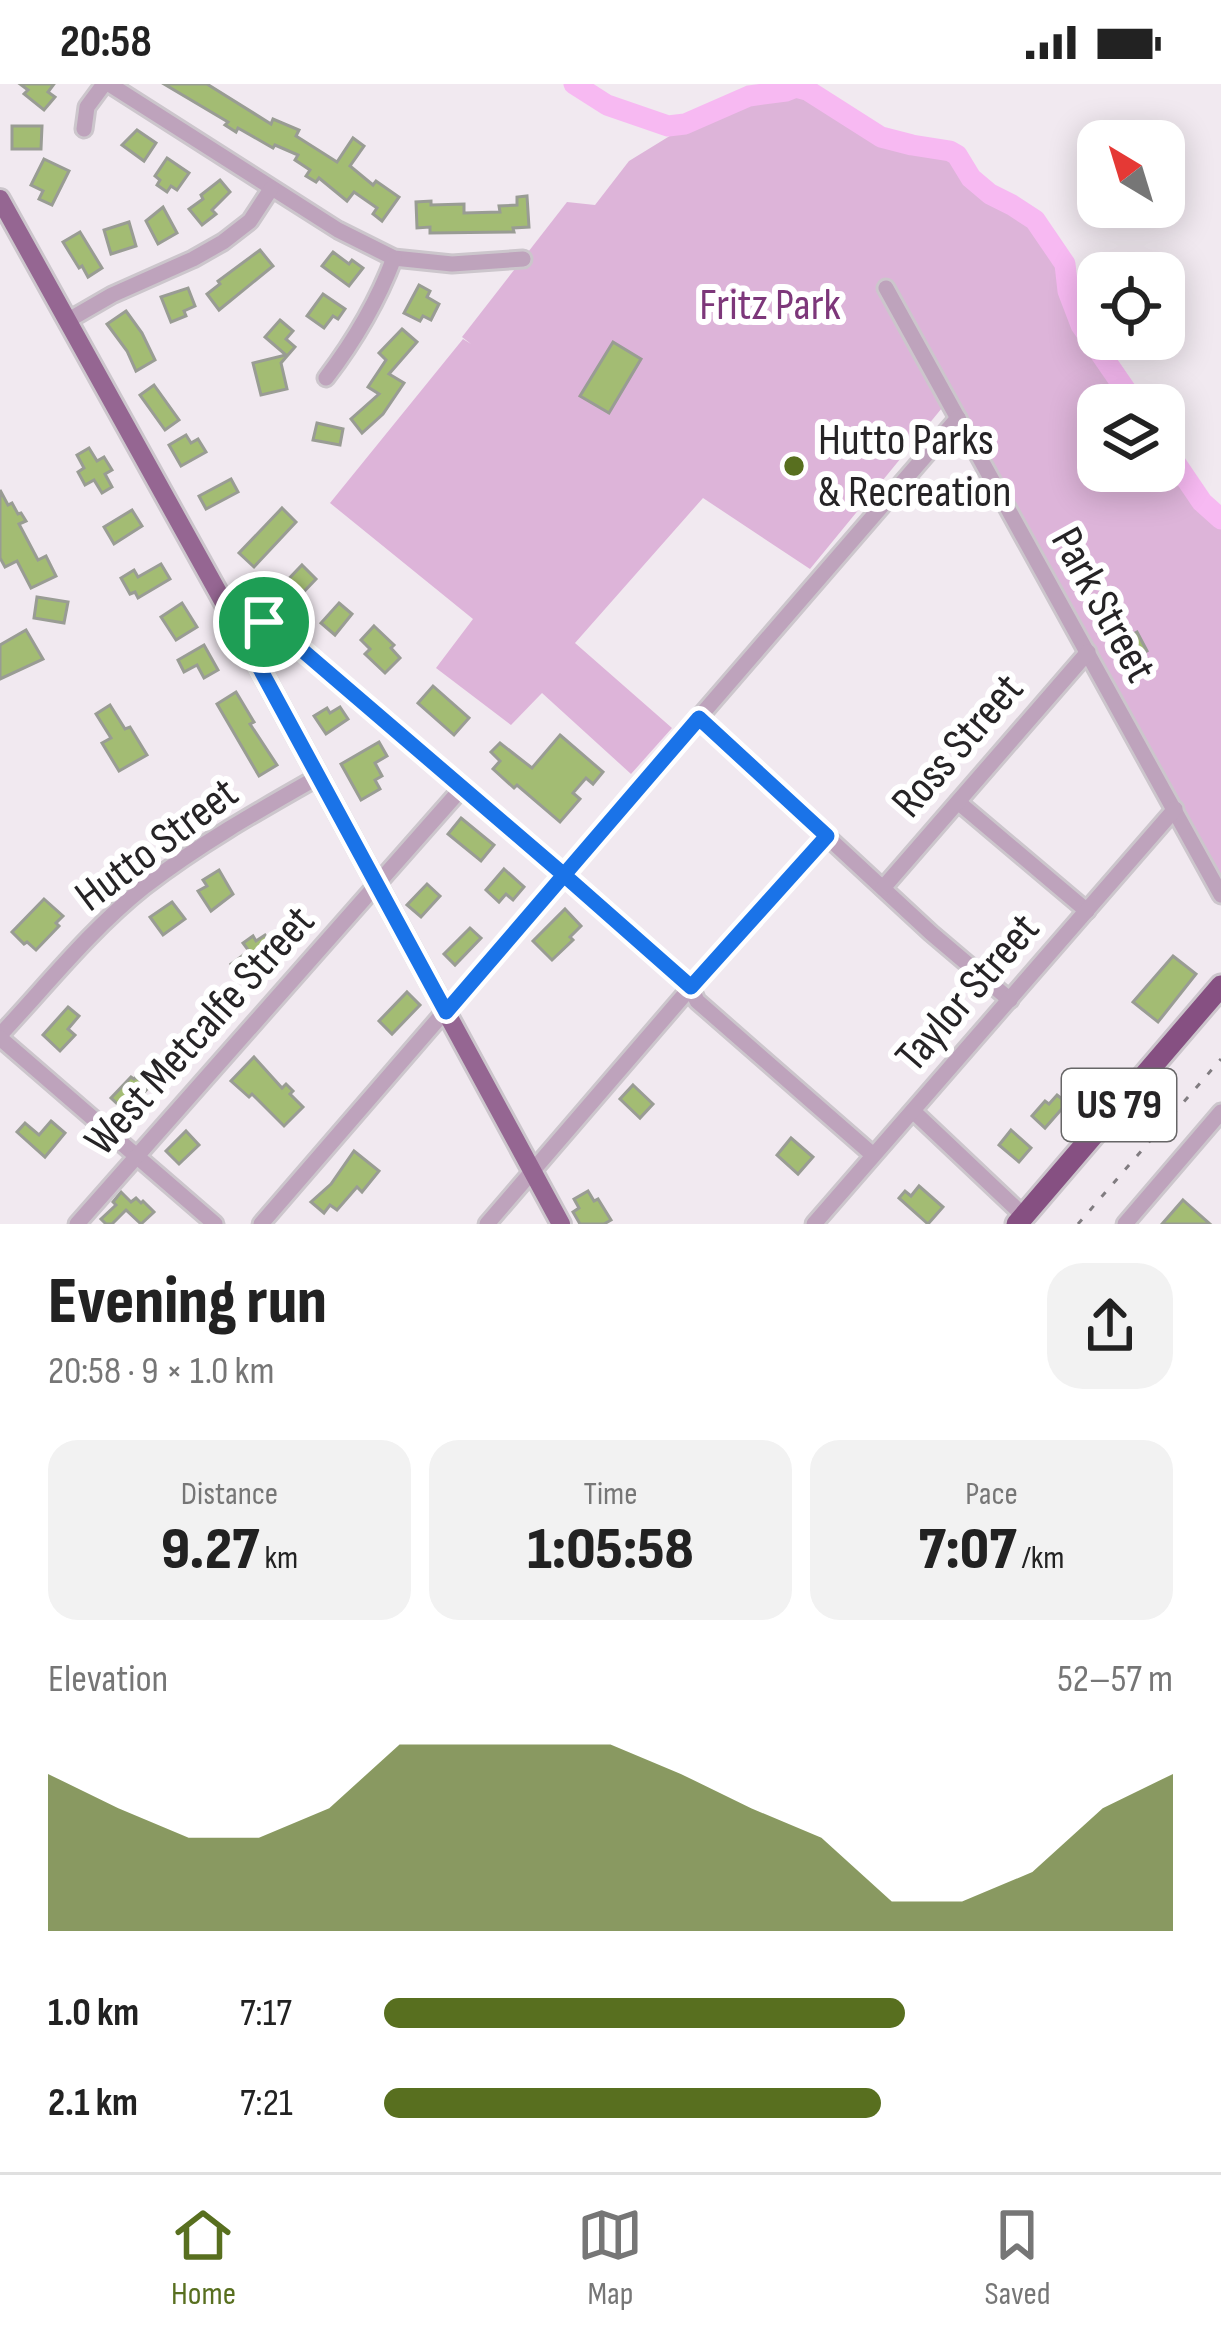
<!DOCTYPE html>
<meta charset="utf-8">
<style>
:root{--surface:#fff;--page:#f2f2f2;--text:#222;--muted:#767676;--line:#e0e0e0;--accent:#586f1f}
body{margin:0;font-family:"Sofia Sans Condensed",sans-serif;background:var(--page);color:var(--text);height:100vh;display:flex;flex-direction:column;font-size:45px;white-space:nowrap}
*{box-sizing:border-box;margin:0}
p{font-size:39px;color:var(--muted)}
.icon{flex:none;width:66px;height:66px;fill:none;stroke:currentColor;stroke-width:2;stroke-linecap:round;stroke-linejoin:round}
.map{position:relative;height:1140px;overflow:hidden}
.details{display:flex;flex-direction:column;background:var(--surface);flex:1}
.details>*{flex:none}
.needle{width:78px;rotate:322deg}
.controls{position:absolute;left:1077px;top:36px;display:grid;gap:24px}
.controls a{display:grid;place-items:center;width:108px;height:108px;border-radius:24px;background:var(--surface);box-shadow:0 6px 30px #0003;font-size:60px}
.pin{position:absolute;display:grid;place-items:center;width:102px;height:102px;color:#fff;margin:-51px;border:6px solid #fff;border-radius:50%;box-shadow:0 3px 12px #0007}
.round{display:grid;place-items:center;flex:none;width:126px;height:126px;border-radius:36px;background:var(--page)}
.head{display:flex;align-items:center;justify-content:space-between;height:204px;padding:0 48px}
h1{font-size:66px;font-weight:800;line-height:90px}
.metrics{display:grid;grid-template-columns:repeat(3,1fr);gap:18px;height:204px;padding:12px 48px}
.metrics div{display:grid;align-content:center;border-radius:30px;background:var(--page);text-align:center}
.metrics b{font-size:60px;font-weight:800}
.metrics small{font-size:33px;font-weight:400}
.metrics p{font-size:33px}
.chart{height:336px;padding:24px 48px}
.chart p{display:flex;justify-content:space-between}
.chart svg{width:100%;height:216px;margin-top:12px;fill:var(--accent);opacity:.7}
ul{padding:0 48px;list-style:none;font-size:39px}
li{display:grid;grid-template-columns:192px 144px 1fr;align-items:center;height:90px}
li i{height:30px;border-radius:15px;background:var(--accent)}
.status{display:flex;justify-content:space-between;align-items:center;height:84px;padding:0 60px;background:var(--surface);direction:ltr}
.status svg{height:33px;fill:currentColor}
.tab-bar{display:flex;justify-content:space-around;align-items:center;height:168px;border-top:3px solid var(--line);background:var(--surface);font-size:33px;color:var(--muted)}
.tab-bar a{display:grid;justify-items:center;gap:6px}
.tab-bar .active{color:var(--accent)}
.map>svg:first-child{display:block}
.green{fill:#ddb4d9}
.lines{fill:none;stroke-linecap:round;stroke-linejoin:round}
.river{stroke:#f7b9f2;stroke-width:21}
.building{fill:#a3bc73;stroke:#999c94;stroke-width:3}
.minor-casing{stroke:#ccc6cc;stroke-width:21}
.major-casing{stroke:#ccc6cc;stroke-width:24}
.highway-casing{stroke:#ccc6cc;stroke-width:27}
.minor{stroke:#bea3bc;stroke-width:15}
.major{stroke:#956692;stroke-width:18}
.highway{stroke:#865082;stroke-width:21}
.rail{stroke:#807c80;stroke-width:3;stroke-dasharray:6 12;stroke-linecap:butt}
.route-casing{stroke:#fff;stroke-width:24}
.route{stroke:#1a73e8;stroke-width:15}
.poi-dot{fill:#586f1f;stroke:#fff;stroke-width:4.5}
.labels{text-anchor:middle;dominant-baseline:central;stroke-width:12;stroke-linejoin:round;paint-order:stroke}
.shield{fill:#fff;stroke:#676667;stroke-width:3}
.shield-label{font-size:42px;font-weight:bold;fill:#262426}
.park-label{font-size:45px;fill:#7d377a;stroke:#fff}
.poi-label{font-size:45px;fill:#262426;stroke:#fff;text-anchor:start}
.street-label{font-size:45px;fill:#262426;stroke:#fff}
</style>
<div class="status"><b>20:58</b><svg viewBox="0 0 49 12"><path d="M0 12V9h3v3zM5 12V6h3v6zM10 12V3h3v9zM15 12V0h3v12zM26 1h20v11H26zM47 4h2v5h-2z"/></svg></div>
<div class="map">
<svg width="1221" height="1140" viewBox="0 0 1221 1140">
<rect width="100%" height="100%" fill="#f1e9f0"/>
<path class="green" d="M785 0H812L904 62 949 66 985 106 1030 131 1057 160 1078 221 1098 265 1138 321H1098V387H1164V357L1211 421 1221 428V798L951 313 810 485 703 414 575 559 672 644 631 690 542 609 511 641 436 584 473 535 330 419 463 255 471 260 462 253 567 118 595 121 629 77 743 7Z"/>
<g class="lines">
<g class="river">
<path d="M574 0 607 21 668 42 685 40 749 12 786 7 796 3 807 6 881 53 912 61 950 67 957 71 971 94 990 110 1012 121 1035 136 1065 180 1068 207 1081 241 1136 321"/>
<path d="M1164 362 1202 418 1221 435"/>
</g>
</g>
<g class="building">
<path d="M20 0H54L48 8 55 13 44 26 24 10 28 6Z"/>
<path d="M164 0H207L271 40 273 35 299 46 296 52 337 78 353 54 364 62 350 82 373 101 376 97 399 113 382 137 373 130 377 124 354 108 347 117 319 94 316 98 306 92 310 86 295 76 298 71 275 61 273 64 238 44 236 48 225 41 228 38Z"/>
<path d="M12 42H42L41 65H12Z"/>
<path d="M137 46 156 59 144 77 122 61Z"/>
<path d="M167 74 189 89 177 106 171 102 167 108 157 101 160 96 155 92Z"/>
<path d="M44 75 69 87 52 121 39 115 43 107 31 101Z"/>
<path d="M220 96 230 108 212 126 216 130 202 141 189 125 203 115 201 111Z"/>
<path d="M527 112 529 143 513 144 514 148 430 149V143L417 144 416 118 431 117V121L464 120V129L500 128 499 122 517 121V113Z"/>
<path d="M163 123 177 149 158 160 146 137Z"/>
<path d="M129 138 136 162 111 170 104 146Z"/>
<path d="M80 148 102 184 88 193 82 182 79 184 63 158Z"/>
<path d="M260 166 273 182 219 226 207 210 220 200 218 197Z"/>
<path d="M333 168 349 180 352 176 363 184 349 202 322 182Z"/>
<path d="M419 201 430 207 427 213 439 220 431 236 423 232 420 237 404 229Z"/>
<path d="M188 204 195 222 184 227 186 232 171 238 161 213Z"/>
<path d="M323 210 345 225 338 235 333 232 324 244 307 232Z"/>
<path d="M126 227 142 249 155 276 136 287 127 267 107 240Z"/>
<path d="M280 236 293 247 286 255 295 263 281 279 287 305 261 311 253 279 286 271 265 253Z"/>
<path d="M402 245 417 258 389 290 404 299 383 330 362 349 351 335 379 310 368 303 386 276 379 269Z"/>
<path d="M613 258 641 275 609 329 580 312Z"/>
<path d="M154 301 179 336 165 346 140 311Z"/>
<path d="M317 339 343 345 340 361 313 356Z"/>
<path d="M186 351 191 359 198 355 206 368 181 382 169 361Z"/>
<path d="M89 364 97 377 104 373 112 386 105 390 112 403 102 409 94 396 85 401 78 388 84 384 77 371Z"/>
<path d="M231 395 238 408 206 425 199 412Z"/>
<path d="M0 406 8 421 12 419 18 430 21 429 26 437 19 440 38 476 46 472 56 492 31 504 17 477 5 483 0 474Z"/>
<path d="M282 424 296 438 254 483 239 469Z"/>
<path d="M132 426 142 442 114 460 104 443Z"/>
<path d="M161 480 170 495 138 514 135 508 130 510 121 494 134 486 138 493Z"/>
<path d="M302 481 316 495 292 520 278 506Z"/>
<path d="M37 513 68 518 64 539 34 534Z"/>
<path d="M182 519 197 543 176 556 161 533Z"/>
<path d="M339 519 352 530 335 551 321 539Z"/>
<path d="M374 542 394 561 391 564 400 574 385 589 365 570 370 565 361 556Z"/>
<path d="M26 546 43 575 0 595V561Z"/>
<path d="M1137 548 1147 567 1123 580 1112 561Z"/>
<path d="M204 561 218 586 204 594 197 581 184 588 178 576Z"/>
<path d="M433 602 469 634 454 651 418 619Z"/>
<path d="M236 608 254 638 250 640 277 681 259 692 217 620Z"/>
<path d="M110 621 125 645 130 643 147 671 119 687 102 659 111 654 96 630Z"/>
<path d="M340 623 348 635 326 650 314 632 327 624 330 629Z"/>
<path d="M560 651 603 688 593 700 586 694 573 709 580 715 560 738 517 701 514 704 493 685 500 677 491 668 500 659 532 684Z"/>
<path d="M379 658 387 672 375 679 382 692 375 696 380 705 361 716 341 680Z"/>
<path d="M461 734 494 761 481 777 448 750Z"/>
<path d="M504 785 524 803 513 816 506 810 499 818 486 806Z"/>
<path d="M219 786 233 810 211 827 198 807 207 802 203 796Z"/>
<path d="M427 800 440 812 421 833 407 821Z"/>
<path d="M44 815 63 832 56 839 59 842 36 866 27 858 24 860 12 848Z"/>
<path d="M172 818 185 835 163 851 150 833Z"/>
<path d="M565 825 581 842 570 853 573 856 552 876 533 857Z"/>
<path d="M470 844 481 854 455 881 444 870Z"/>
<path d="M265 851 281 875 264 887 260 882 243 896 231 880 249 867 243 859 253 852 256 857Z"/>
<path d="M1173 872 1196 890 1158 938 1133 918Z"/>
<path d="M407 908 420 921 392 950 379 937Z"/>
<path d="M68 923 79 932 68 945 75 951 60 967 43 951Z"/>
<path d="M254 973 282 1004 286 1000 293 1007 290 1010 303 1023 284 1042 252 1010 249 1013 231 997Z"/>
<path d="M131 993 134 995 136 993 148 1004 126 1028 111 1014Z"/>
<path d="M633 1001 653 1020 640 1034 620 1015Z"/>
<path d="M1057 1011 1067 1019 1045 1044 1032 1032 1045 1017 1049 1020Z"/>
<path d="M51 1037 65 1049 45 1073 17 1048 25 1039 39 1051Z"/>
<path d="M1011 1046 1031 1064 1019 1078 999 1061Z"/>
<path d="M186 1047 199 1061 179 1080 166 1067Z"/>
<path d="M791 1054 813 1073 798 1090 777 1071Z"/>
<path d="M354 1067 379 1087 362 1108 357 1103 337 1126 330 1121 324 1129 311 1118 331 1100Z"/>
<path d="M919 1102 943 1123 928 1140 899 1114 905 1107 911 1112Z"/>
<path d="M588 1107 594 1117 598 1115 611 1136 604 1140H580L573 1128 579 1124 574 1115Z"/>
<path d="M121 1108 131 1118 136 1114 141 1119 143 1117 154 1128 141 1140 126 1126 112 1140H106L101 1135 116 1121 113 1118Z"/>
<path d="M1183 1116 1210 1140H1162Z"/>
</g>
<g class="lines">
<defs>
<g id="minor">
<path d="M109 0 338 146 394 174 452 180 523 175"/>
<path d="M84 45 87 23 104 0"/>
<path d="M886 204 1221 811"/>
<path d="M67 237 112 211 193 175 223 158 250 137 271 105"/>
<path d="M326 294C355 256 377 219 394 174"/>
<path d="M239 546C252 539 260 536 274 542L564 791 691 903 697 917 873 1071"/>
<path d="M699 634 931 849 1010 916"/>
<path d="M958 718 1087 827"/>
<path d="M883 804 1088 568"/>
<path d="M0 951C46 902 90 846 144 803 198 761 258 727 318 693"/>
<path d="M0 954 215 1140"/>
<path d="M913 1027 1024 1132"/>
<path d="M77 1140 462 704"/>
<path d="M261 1140 958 334"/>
<path d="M487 1140 691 903 827 752"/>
<path d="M814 1140 1175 725"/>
<path d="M1125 1140 1221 1028"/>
</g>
<path id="major" d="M0 115 239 546 561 1140"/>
<path id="highway" d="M1017 1140 1221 902"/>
</defs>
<use href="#minor" class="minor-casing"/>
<use href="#major" class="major-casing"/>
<use href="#highway" class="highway-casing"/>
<use href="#minor" class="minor"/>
<use href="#major" class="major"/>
<use href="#highway" class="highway"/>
<path class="rail" d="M1078 1140 1221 975"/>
</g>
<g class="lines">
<defs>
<path id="route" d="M264 538 274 542 564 791 691 903 827 752 699 634 446 928 239 546 253 539 264 538"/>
</defs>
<use href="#route" class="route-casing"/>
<use href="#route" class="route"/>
</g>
<circle class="poi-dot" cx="794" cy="382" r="12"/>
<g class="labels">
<rect class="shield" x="1062" y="985" width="114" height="72" rx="9"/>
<g class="shield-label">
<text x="1119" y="1021">US 79</text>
</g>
<g class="park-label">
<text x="770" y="221">Fritz Park</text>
</g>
<g class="poi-label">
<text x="818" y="356">Hutto Parks<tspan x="818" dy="52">&amp; Recreation</tspan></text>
</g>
<g class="street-label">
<text transform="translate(1103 521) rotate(61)">Park Street</text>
<text transform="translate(958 662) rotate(-49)">Ross Street</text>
<text transform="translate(157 761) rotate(-37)">Hutto Street</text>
<text transform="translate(968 909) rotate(-49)">Taylor Street</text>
<text transform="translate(200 947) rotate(-48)">West Metcalfe Street</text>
</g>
</g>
</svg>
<div class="controls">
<a><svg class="needle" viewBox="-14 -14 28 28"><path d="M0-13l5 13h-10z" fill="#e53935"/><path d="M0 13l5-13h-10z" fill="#767676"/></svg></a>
<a><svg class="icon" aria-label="locate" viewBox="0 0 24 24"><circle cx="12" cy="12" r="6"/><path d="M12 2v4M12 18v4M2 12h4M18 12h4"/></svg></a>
<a><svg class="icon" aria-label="layers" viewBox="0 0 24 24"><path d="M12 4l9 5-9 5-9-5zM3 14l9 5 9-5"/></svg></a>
</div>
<div class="pin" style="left:264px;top:538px;background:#1e9e55"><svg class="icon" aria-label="arrive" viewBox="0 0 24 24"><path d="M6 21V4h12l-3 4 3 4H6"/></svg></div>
</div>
<section class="details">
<div class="head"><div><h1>Evening run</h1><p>20:58 · 9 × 1.0 km</p></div><a class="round"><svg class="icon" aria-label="share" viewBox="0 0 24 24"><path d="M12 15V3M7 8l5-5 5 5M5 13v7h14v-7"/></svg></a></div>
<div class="metrics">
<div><p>Distance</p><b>9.27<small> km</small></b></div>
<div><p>Time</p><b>1:05:58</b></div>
<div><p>Pace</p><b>7:07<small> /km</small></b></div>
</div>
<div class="chart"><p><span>Elevation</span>52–57 m</p>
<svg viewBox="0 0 160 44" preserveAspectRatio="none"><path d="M0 44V12L10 19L20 25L30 25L40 19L50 6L60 6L70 6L80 6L90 12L100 19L110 25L120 38L130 38L140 32L150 19L160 12V44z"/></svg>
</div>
<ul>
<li><b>1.0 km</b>7:17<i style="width:66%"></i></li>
<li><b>2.1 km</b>7:21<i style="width:63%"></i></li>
</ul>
</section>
<nav class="tab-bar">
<a class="active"><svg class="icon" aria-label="home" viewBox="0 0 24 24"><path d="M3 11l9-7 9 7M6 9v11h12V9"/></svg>Home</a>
<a><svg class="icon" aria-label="map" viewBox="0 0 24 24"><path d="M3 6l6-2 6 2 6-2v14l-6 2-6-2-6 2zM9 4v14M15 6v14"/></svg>Map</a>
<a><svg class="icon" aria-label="saved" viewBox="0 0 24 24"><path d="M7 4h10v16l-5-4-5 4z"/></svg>Saved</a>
</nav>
